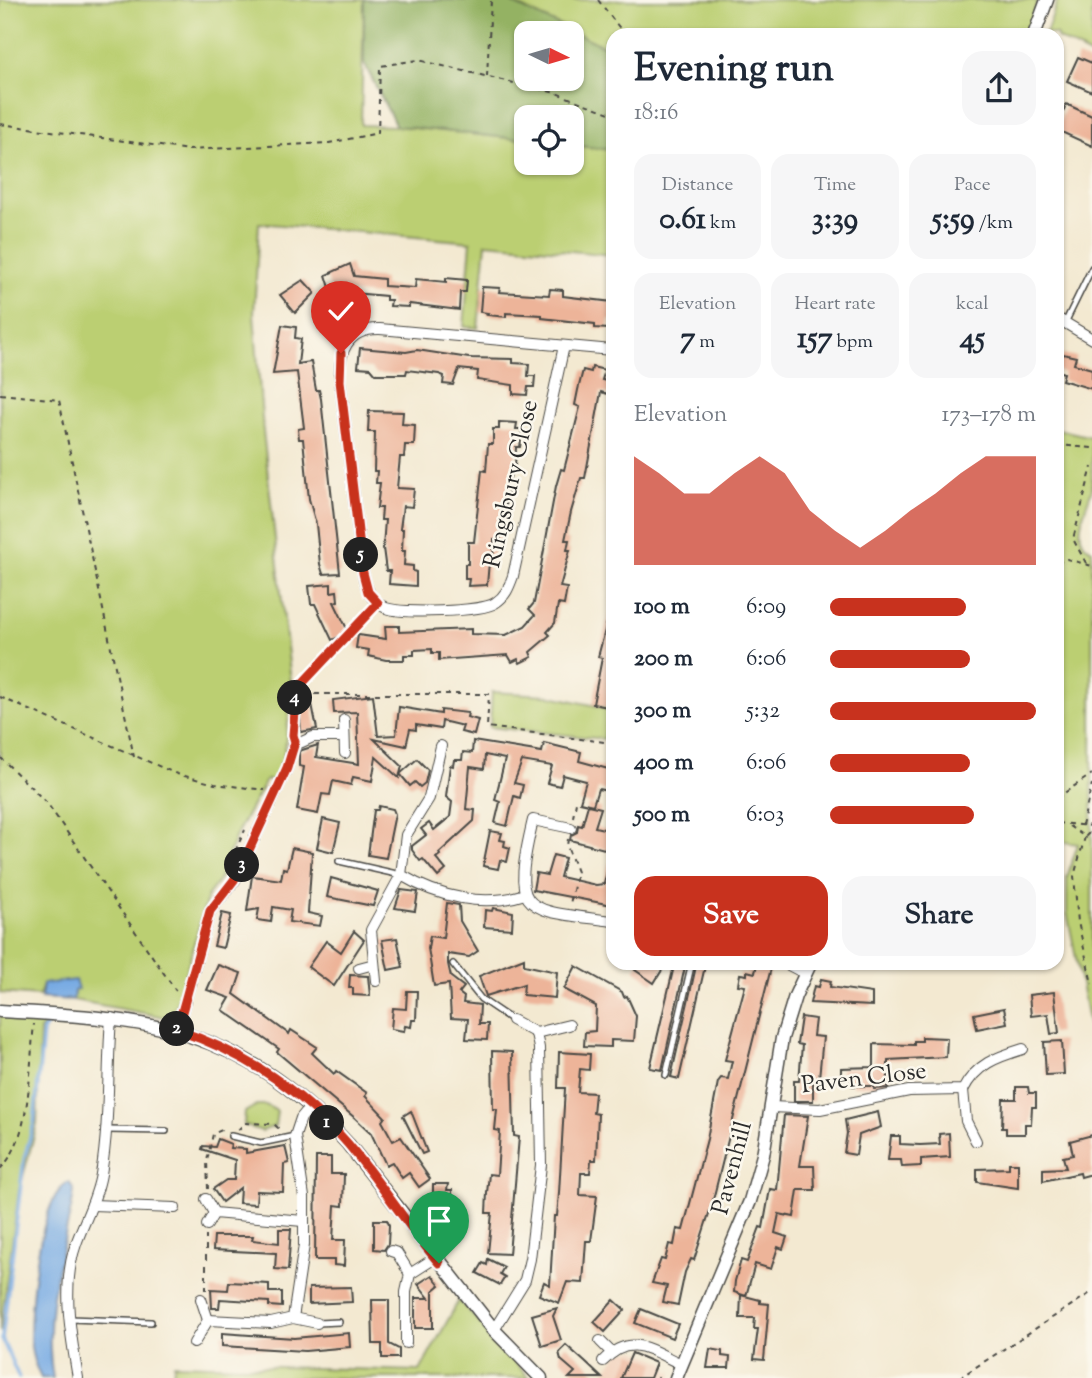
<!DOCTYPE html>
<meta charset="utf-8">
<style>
:root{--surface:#fff;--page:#f6f6f7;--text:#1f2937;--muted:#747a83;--accent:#c8321e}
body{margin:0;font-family:"Sorts Mill Goudy",serif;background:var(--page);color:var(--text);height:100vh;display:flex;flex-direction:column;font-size:26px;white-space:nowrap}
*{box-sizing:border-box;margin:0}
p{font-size:23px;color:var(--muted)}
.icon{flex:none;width:38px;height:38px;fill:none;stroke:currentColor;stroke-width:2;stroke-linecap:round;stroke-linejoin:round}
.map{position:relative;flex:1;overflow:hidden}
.panel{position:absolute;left:606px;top:28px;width:458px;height:942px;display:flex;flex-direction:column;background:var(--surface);border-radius:21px;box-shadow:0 2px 5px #0004}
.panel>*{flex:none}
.needle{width:46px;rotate:95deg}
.tools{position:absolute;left:514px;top:21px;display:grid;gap:14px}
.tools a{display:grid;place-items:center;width:70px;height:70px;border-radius:14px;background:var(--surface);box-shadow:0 2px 5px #0004;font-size:35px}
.pin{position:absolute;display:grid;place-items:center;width:60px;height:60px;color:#fff;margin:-72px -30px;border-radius:50% 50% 50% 0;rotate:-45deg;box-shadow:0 0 7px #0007}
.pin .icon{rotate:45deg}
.km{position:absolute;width:35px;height:35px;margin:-18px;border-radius:50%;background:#222;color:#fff;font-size:19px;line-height:35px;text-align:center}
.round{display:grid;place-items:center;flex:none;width:74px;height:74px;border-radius:21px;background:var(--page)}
.head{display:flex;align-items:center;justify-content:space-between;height:119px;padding:0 28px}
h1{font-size:38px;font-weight:700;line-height:52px}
.metrics{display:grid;grid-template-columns:repeat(3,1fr);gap:10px;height:119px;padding:7px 28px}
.metrics div{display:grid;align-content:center;border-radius:18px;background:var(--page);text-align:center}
.metrics b{font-size:30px;font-weight:700}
.metrics small{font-size:19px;font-weight:400}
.metrics p{font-size:19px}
.chart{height:196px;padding:14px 28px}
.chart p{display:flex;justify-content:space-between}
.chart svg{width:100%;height:126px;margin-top:7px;fill:var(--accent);opacity:.7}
.cta{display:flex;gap:14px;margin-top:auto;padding:14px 28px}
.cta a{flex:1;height:80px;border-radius:21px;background:var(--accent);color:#fff;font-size:28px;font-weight:700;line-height:80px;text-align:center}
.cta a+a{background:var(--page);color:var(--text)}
ul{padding:0 28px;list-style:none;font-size:23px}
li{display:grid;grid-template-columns:112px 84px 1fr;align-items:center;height:52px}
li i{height:18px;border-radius:9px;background:var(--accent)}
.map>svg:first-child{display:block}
.built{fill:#f3d4bf}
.green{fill:#bbcf72;stroke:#737d4e;stroke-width:2}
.forest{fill:#94b264;stroke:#606e48;stroke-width:2;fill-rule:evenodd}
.water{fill:#77aae3;stroke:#516a87;stroke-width:2}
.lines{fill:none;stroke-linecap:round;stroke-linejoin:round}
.stream{stroke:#77aae3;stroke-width:3.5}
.building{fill:#edb499}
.service-casing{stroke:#494844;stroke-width:8}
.minor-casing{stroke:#494844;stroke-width:12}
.tertiary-casing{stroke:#494844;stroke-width:15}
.path{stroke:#494844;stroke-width:2;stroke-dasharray:5 5;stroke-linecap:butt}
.service{stroke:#fff;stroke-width:5}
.minor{stroke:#fff;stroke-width:10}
.tertiary{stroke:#fff;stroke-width:12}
.route-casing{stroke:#fff;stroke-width:14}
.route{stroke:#c8321e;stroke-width:9}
.labels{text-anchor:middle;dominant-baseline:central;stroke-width:5;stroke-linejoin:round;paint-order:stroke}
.street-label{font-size:24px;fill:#2b2b2b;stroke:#fbf7ec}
</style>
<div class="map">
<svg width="1092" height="1378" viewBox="0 0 1092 1378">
<rect width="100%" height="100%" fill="#fbf7ec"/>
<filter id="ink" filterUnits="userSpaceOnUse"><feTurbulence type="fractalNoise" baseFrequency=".0143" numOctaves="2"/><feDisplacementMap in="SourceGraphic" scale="14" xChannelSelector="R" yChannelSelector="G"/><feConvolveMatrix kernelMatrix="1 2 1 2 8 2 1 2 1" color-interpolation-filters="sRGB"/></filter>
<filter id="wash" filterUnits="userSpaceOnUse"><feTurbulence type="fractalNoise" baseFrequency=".00686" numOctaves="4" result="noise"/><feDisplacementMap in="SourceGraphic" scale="28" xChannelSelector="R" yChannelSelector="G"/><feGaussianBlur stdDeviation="1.57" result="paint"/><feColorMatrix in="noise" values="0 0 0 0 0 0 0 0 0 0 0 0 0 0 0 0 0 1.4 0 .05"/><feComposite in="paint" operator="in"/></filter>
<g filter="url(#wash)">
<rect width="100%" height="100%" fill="#f3e9d1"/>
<path class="built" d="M635 1350 666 1363 669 1372H673L671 1378H599L621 1351Z"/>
<g class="green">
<path d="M0 0H364L361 125 396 126 527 140V163H572V145L612 150V255L486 243 478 328 464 327 471 242 259 223 254 314 263 431 292 691 283 762 275 781 266 780 237 833 218 882 208 895 176 1007 164 1017 73 1000 75 981 43 985 39 996 0 993Z"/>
<path d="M505 0H1038L1026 35H612V50Z"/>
<path d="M1058 0H1092V56L1057 38V35L1046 33Z"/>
<path d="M1057 429 1092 437C1092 453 1092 472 1092 488 1088 506 1068 539 1092 550V1040L1067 912V877L1078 844 1057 841Z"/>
<path d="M492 692 547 695 610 709 604 739 490 727Z"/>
<path d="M0 1016 52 1020 40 1030 37 1124 19 1191 0 1332Z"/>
<path d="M257 1105H266L277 1111 275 1126 262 1131 244 1125 245 1112Z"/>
<path d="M459 1300 529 1378H173L174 1364 420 1371Z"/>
</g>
<path class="forest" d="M364 0H505L612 50V150L572 145V117H527V140L396 126 364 63ZM527 33H572V79H527Z"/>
<g class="water">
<path d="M75 980 78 989 74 991 73 1000 41 998 43 984Z"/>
<path d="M69 1182 74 1190 73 1199C61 1259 42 1315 53 1378H41C36 1368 32 1358 31 1347 27 1316 39 1195 69 1182Z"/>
</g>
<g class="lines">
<path class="stream" d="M19 1378 2 1339 24 1159 34 1123 43 1031 52 1018"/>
</g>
<g id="blocks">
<g class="building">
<path d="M1078 57 1092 63V92L1067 81Z"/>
<path d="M1066 104 1092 116V146L1057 130Z"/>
<path d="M350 264 354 276 384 279V286L415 288 416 279 446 282V278L467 280 466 292H460L459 310 409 304V307L390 306 391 300H386V296L353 293 334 300 326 275Z"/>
<path d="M303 280 315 293 295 313 280 295Z"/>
<path d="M482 287 500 288 499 292 549 295 550 289 563 290V296L612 302V320L609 319 608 329 595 328V324L542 318V315L506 313V317L487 315 488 313 480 312Z"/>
<path d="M282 325 296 327 295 338 301 339 298 364 311 362 316 390H319L321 399 340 573 323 574 320 564 316 524 309 499 303 439H299L298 429 304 428 297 372 273 374Z"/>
<path d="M360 348 406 352 417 350 469 358 513 359V363L529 364 528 376H535L534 387H528L527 395 513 394V385L477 380 478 371 459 369 453 385 443 384 444 376 439 374 407 370 406 374H376L371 368 358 367Z"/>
<path d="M1063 354 1076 357 1074 364 1092 369V389L1062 380 1064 373 1057 371Z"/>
<path d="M592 367 605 370 602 380 611 382 608 394 601 392 585 478H581L571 512 565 540H569L567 550H570L560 587 567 588 564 605 558 604 555 623 547 632 550 635 530 652 532 657 520 663 518 659 512 662 508 655 439 660V653H432V649L414 650V655H404V660H386L368 656 369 650 356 648 358 635 386 639 385 626H399V632L471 629V634L506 635 525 626 535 615 529 609 534 603 556 486 561 469 564 470 580 407 575 405 578 390 583 370 591 372Z"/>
<path d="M369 411 403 412 402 424 415 425 414 445H405L404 457H400L397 488 414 489 412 507 403 506 400 529H403L402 551H405L404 565 413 566V571L416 572V586L389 584 390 571H386L383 548 385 520H381L382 508H377L380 483H376L377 471H374L375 432H368Z"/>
<path d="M499 422 517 423 516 429H522L521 440 520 447H516L515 466H512L500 541 494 540 493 562H489L487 585 468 586 469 579H465V564H468V542H474L482 470 486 471 488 444H493V429H499Z"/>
<path d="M331 584V592L337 591 338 601 334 602 349 633 332 640 315 604H311L309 586Z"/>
<path d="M609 615H612V708L593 704 602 658 598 657Z"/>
<path d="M373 695 378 736 396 735 399 707 441 714V710L468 713 467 717 478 720 474 735 461 732 463 726 442 721 441 729 416 725V730L410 729 406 746 374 739 402 766 399 778 376 757 372 781 353 777 351 785 333 781 330 795 322 794 318 814 297 810 304 767 299 766V751L318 745 316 757 359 764 357 712 334 713 333 700Z"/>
<path d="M312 704 317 729 301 732 299 706Z"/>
<path d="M473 741 542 752 544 743 581 752 579 761 612 770V792L598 789 593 805 580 802 586 781 563 775 560 786 547 783 552 766 522 761 514 783 523 785 520 798 514 796 507 826 495 823 500 802 495 800 505 759 485 755 484 769 470 767 466 809 475 810 474 821 439 853 440 855 436 858 446 870 438 877 423 859 420 861 412 850V846L426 835 421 829 429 823 434 830 450 817 452 802 446 797 450 765 453 766 454 760H462L463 752 472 753Z"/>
<path d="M417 759 428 770 425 783 420 787 415 782 410 786 400 774Z"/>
<path d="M588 805 601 808 595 827 612 831V851L570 840 571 835 577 832 578 825 582 826Z"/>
<path d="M379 806 393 809 395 814 386 858 368 855 374 810H378Z"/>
<path d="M323 819 340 823 333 852 317 848Z"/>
<path d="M490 831 502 833 500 840 505 841 504 846 510 848 507 862 500 860 498 869 483 866Z"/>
<path d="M292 848 312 852 308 913 322 916 320 926 289 922 291 910 273 907 271 922 257 920 259 909 247 911 252 876 281 880 283 868 287 869Z"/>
<path d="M553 855 565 858 560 877 596 885 604 884 609 863H612V905L533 890 536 873 547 875Z"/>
<path d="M331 878 378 891 373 906 327 897Z"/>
<path d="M401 890 418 892 415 911 395 908Z"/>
<path d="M447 903 459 905 460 921 478 951 469 957 448 954V964L451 977 464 987 459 993 464 997 463 1003 480 1005 479 1024H488L487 1040 466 1039 468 1019 451 1018 449 984 434 986 428 948 430 936 443 938Z"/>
<path d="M493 908 513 912 512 929 484 927 485 910 492 911Z"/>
<path d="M222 913 231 915 223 948 214 946Z"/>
<path d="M354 931 364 940 334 986 308 967 326 941 341 952Z"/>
<path d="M397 938 403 967 388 970 382 940Z"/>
<path d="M524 958V965L557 972 555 998 523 995 524 984 486 996 479 976Z"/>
<path d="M640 962H667L654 983 635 970Z"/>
<path d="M675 962H686L662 1070 650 1068Z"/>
<path d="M697 962H706L679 1079 671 1077Z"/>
<path d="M757 964 771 968 712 1204 694 1260 691 1259 685 1272 678 1305 663 1302 667 1286 652 1283 661 1259 665 1260 669 1244 674 1245 677 1229 683 1230 707 1139 718 1082 721 1078 728 1079 732 1061 725 1060 745 986 738 985 740 974 747 975V971L755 973Z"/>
<path d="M218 965 241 973 234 994 289 1034 291 1030 317 1047 312 1053 334 1074 336 1071 367 1093 365 1096 385 1117 382 1121 393 1141 401 1137 430 1179 419 1187 409 1173 402 1178 392 1162 386 1165 371 1133 355 1118 277 1052 279 1049 223 1010 230 998 207 990Z"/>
<path d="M576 966 622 992 624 997 627 996 636 1016 634 1041 611 1040V1047L584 1046 585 1032 595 1031 596 1006 564 989Z"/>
<path d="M350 975 368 976 370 996 353 995V988H349Z"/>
<path d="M821 979 831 981 830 987 872 993V1006L810 1003 814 986 819 987Z"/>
<path d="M407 991H417L416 1020H412L411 1027 405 1026 404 1031 391 1029 393 1008 406 1009Z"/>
<path d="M1054 992 1059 1033 1051 1034 1048 1014 1031 1016 1029 995Z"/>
<path d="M1004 1008 1007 1023 977 1029 974 1014Z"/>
<path d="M801 1017 815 1019 813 1036 823 1037 819 1078 813 1077V1101H794V1081H799L802 1045 797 1044Z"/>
<path d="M922 1037 947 1038 946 1057 888 1060V1088L874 1089V1086H852V1081L841 1082V1068L874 1067V1044L914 1045V1041H922Z"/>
<path d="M1062 1041 1064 1074 1046 1075 1044 1042Z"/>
<path d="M492 1051 512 1052 514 1136 519 1137 509 1254 488 1253 492 1213H486L487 1193 489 1174 497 1175 500 1131 495 1130 497 1109H493Z"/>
<path d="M559 1052 590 1054 589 1070 580 1069 578 1092 595 1093 593 1113 598 1114 596 1160H591L590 1173H581L580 1195 597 1196 591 1241H586L583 1283 567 1282 559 1303 539 1295 544 1282 550 1285 554 1216H557L559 1193 565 1088H558Z"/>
<path d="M1016 1087H1028L1029 1093H1036V1107H1032L1031 1124H1025V1134H1006V1128H1002L1003 1099H1016Z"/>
<path d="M411 1111 427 1152 422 1154 403 1116Z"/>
<path d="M878 1112 881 1127 859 1135 856 1155 844 1153 847 1133 845 1120Z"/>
<path d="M784 1115 808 1116 800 1166H814L815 1190H798L794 1217 779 1214 775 1233 787 1237 783 1249 778 1247 771 1269 755 1264 746 1296 734 1292 735 1281 741 1260 747 1262 760 1227 763 1228 770 1189 777 1190Z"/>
<path d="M949 1133 950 1157 921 1159V1166L902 1167 901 1160H888L891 1136H900V1144L920 1145 940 1144 939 1134Z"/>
<path d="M1092 1135V1174L1081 1177 1080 1173 1043 1181V1169L1066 1168 1063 1157 1073 1155 1070 1141Z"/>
<path d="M218 1139 231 1144 230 1148 246 1149V1153L285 1146 289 1163 284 1164 283 1192 257 1191 256 1204 239 1203 240 1188 222 1202 213 1189 226 1180H234L235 1160 202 1149 203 1146 215 1147Z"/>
<path d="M316 1157H331V1174H344L343 1206 335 1205 333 1240H345L344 1266 334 1265V1260H315Z"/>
<path d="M1009 1163H1018V1188L977 1182V1169L1009 1168Z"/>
<path d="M433 1184H448L447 1190H452V1205H448V1212L433 1213Z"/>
<path d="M374 1220H387L389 1225 388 1244 384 1250 374 1249Z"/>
<path d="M279 1229H291L288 1270 275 1269 276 1253 213 1250 214 1236H253L252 1240 279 1243Z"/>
<path d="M488 1259 504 1267 500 1274 505 1277 500 1285 477 1273 483 1263 487 1265Z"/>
<path d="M432 1275 440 1285 433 1291V1328H415V1298H429L418 1284Z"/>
<path d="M229 1282 269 1284V1292H282V1307L269 1306V1302L220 1299 219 1308H212L211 1289 228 1290Z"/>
<path d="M351 1287 352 1302 309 1304V1288Z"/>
<path d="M741 1295 760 1300V1303L769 1304 764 1360 754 1359 758 1329H754L755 1318H740Z"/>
<path d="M372 1300H389V1344L399 1349V1358H382V1344H373Z"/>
<path d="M614 1300 625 1310 605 1332 594 1322Z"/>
<path d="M557 1308 553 1316 561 1340 542 1346 532 1315Z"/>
<path d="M641 1309 678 1324 672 1338 635 1323Z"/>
<path d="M222 1333 294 1338 349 1333 350 1347 305 1351 222 1346Z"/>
<path d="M566 1345 585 1362 602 1378H569L575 1372 561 1360 559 1352Z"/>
<path d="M710 1349 722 1351V1356L730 1357 729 1368H707Z"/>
<path d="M632 1353 656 1363 650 1378H621Z"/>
</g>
</g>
</g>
<g filter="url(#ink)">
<use href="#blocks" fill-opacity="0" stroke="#494844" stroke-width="2"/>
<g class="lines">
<defs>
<g id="service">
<path d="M1065 323 1092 268"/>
<path d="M339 861 401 875"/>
<path d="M453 964 481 999 512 1020"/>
<path d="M666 1075 692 962"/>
<path d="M107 1130 166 1131"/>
<path d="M231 1136 261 1143 295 1136"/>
<path d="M70 1319 151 1322"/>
<path d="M317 1323 339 1322"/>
</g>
<g id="minor">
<path d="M1057 318 1092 339"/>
<path d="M564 346 513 576C509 587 506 596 495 603 481 612 401 614 386 608 370 601 366 588 363 573L340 381C338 353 347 328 380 329L612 350"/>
<path d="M344 720 345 753"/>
<path d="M441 746 429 798 406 835 401 875C438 897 484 908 525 894"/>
<path d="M571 828 533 820C510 916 524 909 612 921"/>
<path d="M783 962 806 974"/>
<path d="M359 968 374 964"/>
<path d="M376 981 371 930 401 875"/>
<path d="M512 1020 536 1033"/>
<path d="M177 1030 210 911 235 880 287 768 293 746 313 737H344"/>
<path d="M963 1090 966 1121 976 1141"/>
<path d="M770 1107 820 1109 909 1091 963 1090C976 1064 997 1057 1023 1049"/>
<path d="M206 1199 214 1213 207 1225"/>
<path d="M92 1205 175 1208"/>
<path d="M214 1213 303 1221"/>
<path d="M391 1251 397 1253 410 1274"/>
<path d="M293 1318 317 1323"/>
<path d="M208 1320 271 1323 293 1318 304 1245V1197L295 1136 301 1118 310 1107"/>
<path d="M494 1330 525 1280 530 1259 541 1165 539 1048 536 1033 569 1025"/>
<path d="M600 1341 612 1353"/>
<path d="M194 1343 208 1320 201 1299"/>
<path d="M406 1343V1292L410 1274 435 1258"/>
<path d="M603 1361C631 1332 650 1350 681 1364"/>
<path d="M78 1378C71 1336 61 1286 76 1244 84 1221 97 1199 101 1174 110 1122 107 1070 111 1018"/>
</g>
<g id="tertiary">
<path d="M1034 35 1047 0"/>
<path d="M0 1011C153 1019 238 1025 348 1144L494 1330 541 1378"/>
<path d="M676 1378 750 1201 763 1155 782 1038 795 996 811 962"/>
</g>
</defs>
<use href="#service" class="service-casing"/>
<use href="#minor" class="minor-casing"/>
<use href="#tertiary" class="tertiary-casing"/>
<g class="path">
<path d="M598 0 625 35"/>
<path d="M487 76 491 0"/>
<path d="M0 124 189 150 329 143 378 133 380 66 418 60 556 93 612 114"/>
<path d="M0 394 59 400 134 757"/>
<path d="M1057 445 1092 448"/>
<path d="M1057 563 1067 559 1092 566"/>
<path d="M1086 563 1073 539 1092 467"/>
<path d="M295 694H489L487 727 612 743"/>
<path d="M0 697 177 774 215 784 265 790"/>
<path d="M293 734 297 689 370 612"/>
<path d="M0 757 47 803 176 991"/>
<path d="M1057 798 1092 774"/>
<path d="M573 817 576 802"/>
<path d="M1057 823 1092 826"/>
<path d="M1069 826 1085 837 1092 830"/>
<path d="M1082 826 1092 784"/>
<path d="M1085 837 1074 876 1078 922 1092 984"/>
<path d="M568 839 567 846 577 872 570 904"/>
<path d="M231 860 245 830"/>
<path d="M238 1130 245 1123 274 1124 279 1129"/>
<path d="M0 1169C32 1139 29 1067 34 1024"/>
<path d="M208 1189 207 1161 213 1134 224 1129"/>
<path d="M206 1290V1236"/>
<path d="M658 1378V1377"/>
<path d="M959 1378 1092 1292"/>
</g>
<use href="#service" class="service"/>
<use href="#minor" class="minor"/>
<use href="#tertiary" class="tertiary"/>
</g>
</g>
<g class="lines" filter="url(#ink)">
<defs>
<path id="route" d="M341 353 340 381 363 573 368 592 378 603 297 689 293 735 295 742 287 768 249 850 234 880 210 911 177 1030C243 1052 302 1091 348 1144 380 1182 407 1225 439 1263"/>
</defs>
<use href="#route" class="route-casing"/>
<use href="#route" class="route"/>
</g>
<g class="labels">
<g class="street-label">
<text transform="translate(512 484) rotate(-77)">Ringsbury Close</text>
<text transform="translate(864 1079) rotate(-7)">Paven Close</text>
<text transform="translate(733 1168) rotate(-75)">Pavenhill</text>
</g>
</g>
</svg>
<div class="tools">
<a><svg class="needle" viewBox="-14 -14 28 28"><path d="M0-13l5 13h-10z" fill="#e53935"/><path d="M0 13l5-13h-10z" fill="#747a83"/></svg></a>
<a><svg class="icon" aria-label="locate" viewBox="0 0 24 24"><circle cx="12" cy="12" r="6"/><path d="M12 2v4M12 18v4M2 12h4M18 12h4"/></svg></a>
</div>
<div class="pin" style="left:439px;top:1263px;background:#1e9e55"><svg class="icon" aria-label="arrive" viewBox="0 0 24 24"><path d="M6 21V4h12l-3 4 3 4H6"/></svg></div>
<div class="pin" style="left:341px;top:353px;background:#d93025"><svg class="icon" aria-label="check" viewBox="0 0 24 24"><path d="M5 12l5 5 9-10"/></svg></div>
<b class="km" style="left:327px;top:1123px">1</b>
<b class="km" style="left:177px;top:1029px">2</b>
<b class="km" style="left:242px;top:865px">3</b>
<b class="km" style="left:295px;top:698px">4</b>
<b class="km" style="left:361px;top:555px">5</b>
<section class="panel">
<div class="head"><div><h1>Evening run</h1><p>18:16</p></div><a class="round"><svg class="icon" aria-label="share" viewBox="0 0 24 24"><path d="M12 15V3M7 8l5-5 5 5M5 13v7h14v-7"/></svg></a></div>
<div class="metrics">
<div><p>Distance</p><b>0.61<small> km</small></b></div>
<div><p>Time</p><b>3:39</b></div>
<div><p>Pace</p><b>5:59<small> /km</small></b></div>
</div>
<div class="metrics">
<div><p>Elevation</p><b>7<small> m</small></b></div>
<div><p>Heart rate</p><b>157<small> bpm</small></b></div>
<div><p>kcal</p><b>45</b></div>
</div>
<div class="chart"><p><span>Elevation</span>173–178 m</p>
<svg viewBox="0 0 160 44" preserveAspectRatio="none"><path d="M0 44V6L10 12L20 19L30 19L40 12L50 6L60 12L70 25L80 32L90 38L100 32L110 25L120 19L130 12L140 6L150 6L160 6V44z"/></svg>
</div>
<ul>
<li><b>100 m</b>6:09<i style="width:66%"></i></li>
<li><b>200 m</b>6:06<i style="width:68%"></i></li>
<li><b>300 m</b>5:32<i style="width:100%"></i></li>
<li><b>400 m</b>6:06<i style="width:68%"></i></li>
<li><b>500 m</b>6:03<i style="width:70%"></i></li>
</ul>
<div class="cta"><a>Save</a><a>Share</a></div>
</section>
</div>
